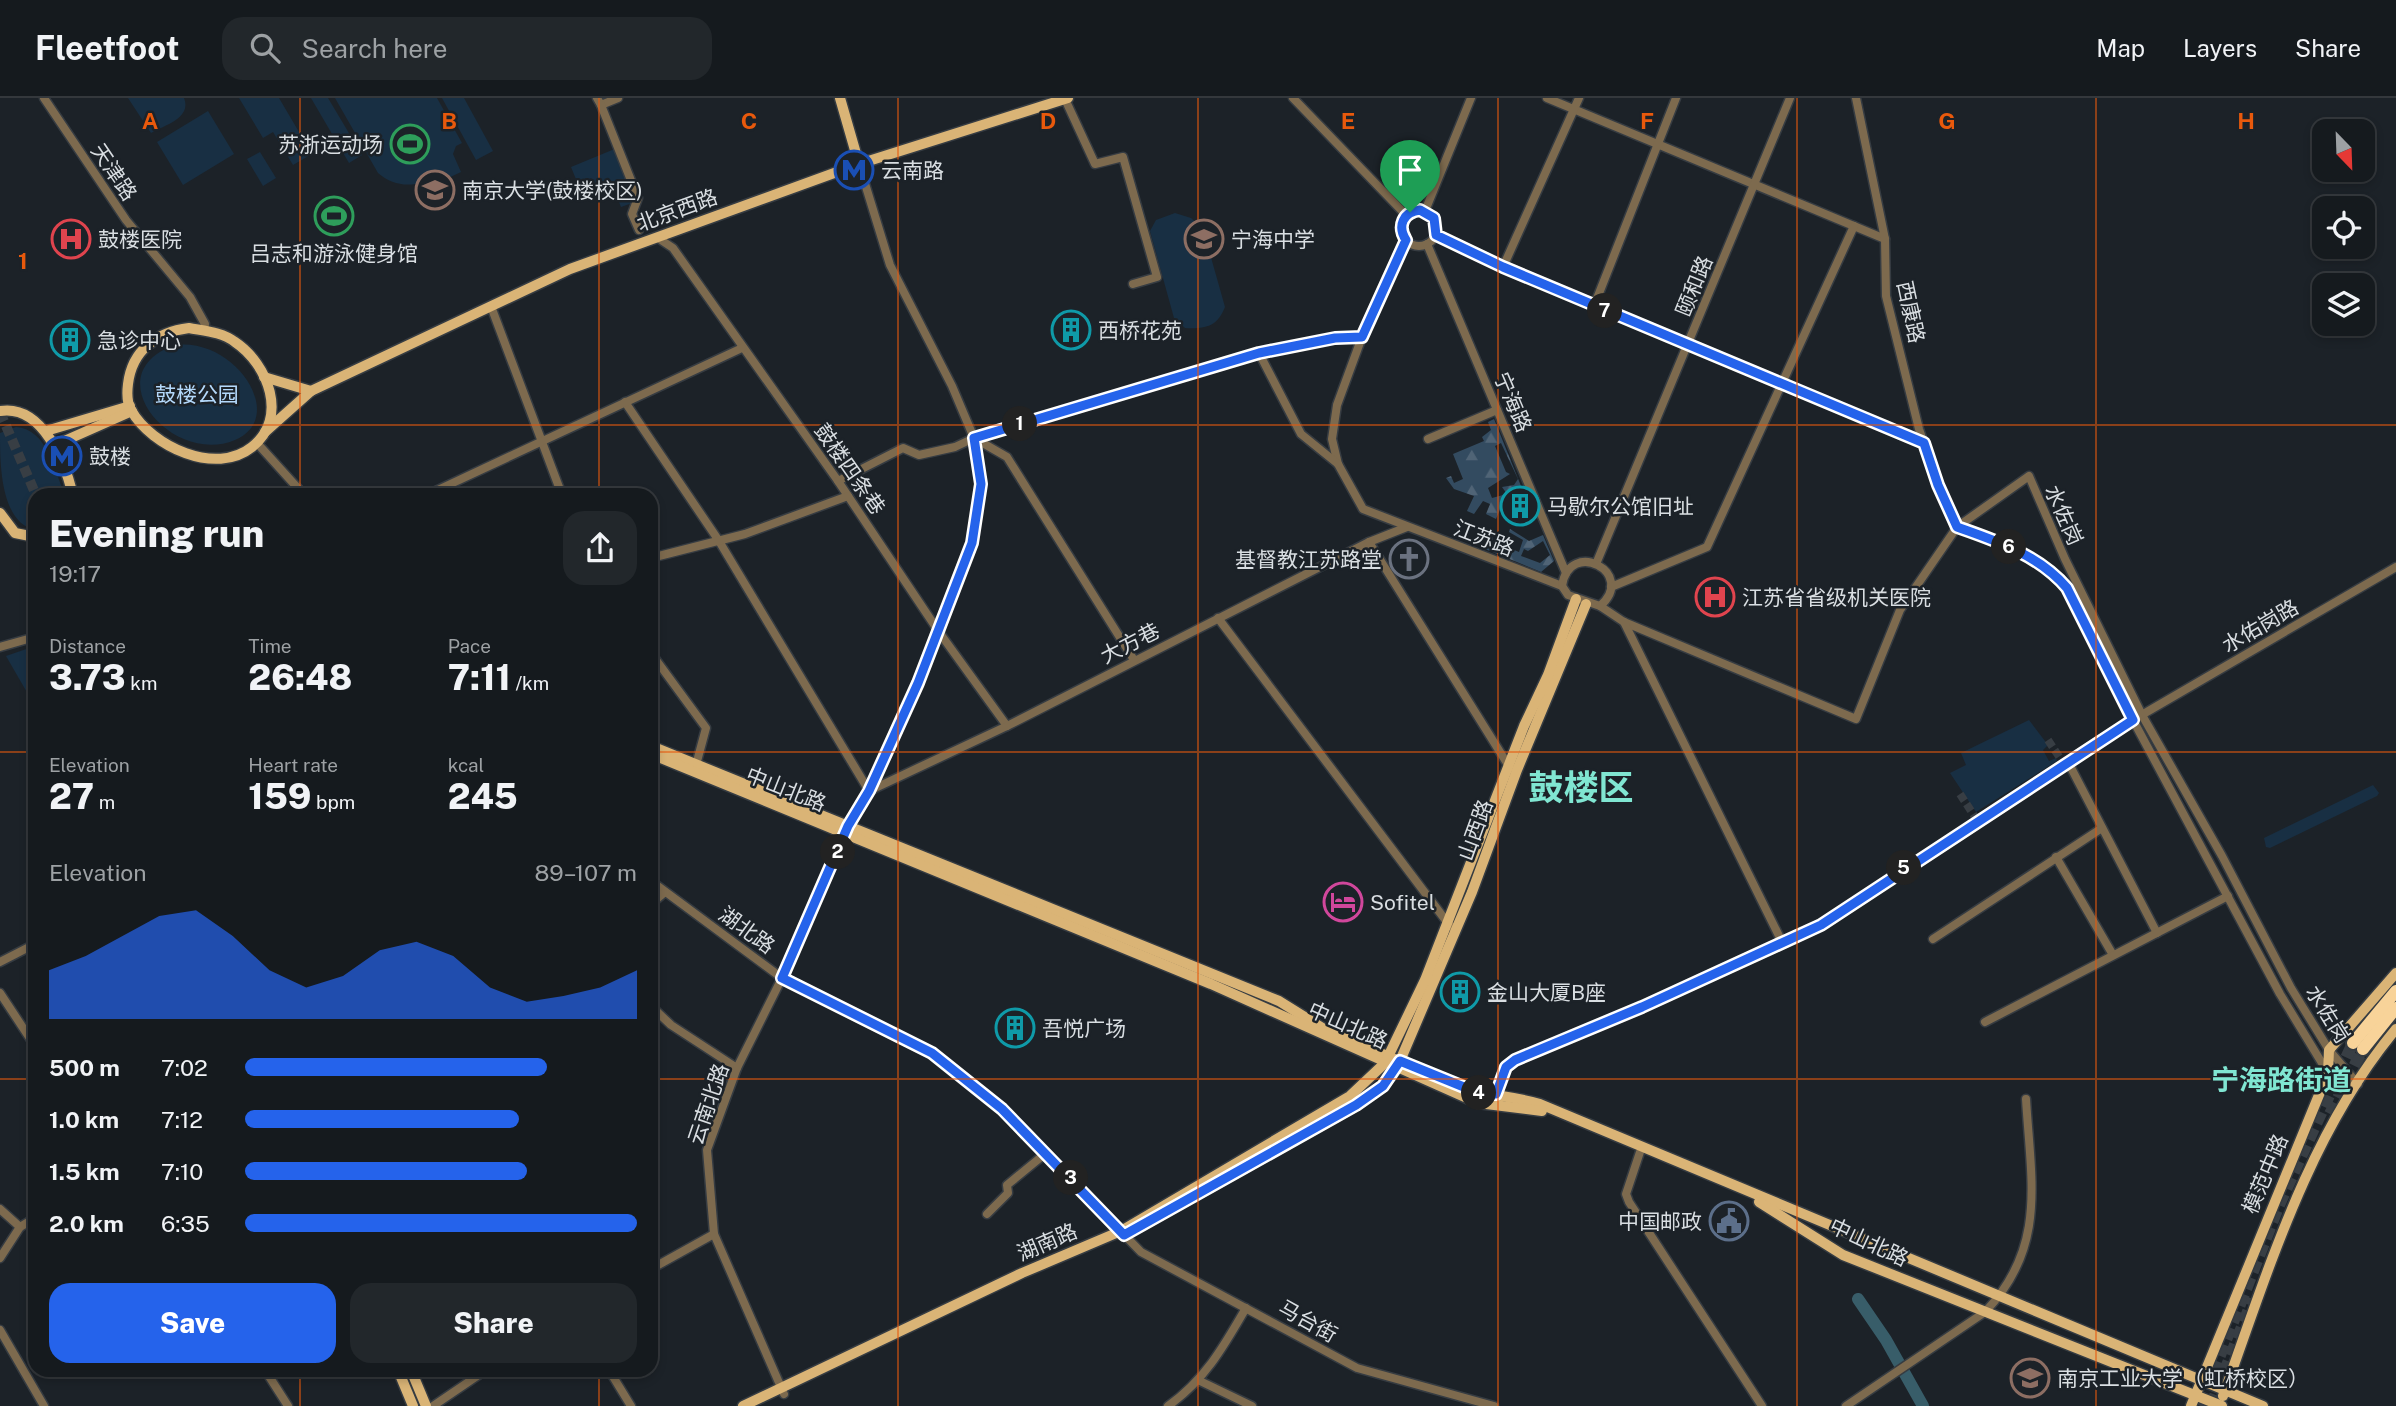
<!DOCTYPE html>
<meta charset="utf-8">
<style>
:root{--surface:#151a1e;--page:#22272b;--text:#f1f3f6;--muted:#9da1a4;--line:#34383c;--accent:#2563eb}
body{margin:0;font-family:"Public Sans","Noto Sans SC",sans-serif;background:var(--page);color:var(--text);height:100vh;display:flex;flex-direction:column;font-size:26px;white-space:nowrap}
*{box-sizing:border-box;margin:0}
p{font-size:23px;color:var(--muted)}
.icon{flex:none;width:38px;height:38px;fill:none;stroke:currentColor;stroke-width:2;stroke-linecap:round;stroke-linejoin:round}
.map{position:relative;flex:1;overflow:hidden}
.drawer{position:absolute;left:28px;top:390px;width:630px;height:889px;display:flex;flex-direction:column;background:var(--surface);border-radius:21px;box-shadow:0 4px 10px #0003,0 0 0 2px var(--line)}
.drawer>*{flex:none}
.needle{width:46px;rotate:157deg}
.buttons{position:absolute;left:2312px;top:21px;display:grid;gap:14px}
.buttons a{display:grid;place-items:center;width:63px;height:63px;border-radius:14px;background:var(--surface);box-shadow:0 4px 10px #0003,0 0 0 2px var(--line);font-size:35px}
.pin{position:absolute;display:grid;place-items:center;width:60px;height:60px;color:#fff;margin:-72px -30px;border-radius:50% 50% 50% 0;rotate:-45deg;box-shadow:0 0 7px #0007}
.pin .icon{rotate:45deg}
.km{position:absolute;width:35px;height:35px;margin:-18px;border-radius:50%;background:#222;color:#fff;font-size:19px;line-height:35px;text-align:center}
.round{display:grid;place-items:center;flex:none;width:74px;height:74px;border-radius:21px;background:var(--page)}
.summary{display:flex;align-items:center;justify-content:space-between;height:119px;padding:0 21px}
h1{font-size:38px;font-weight:800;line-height:52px}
.figures{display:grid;grid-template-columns:repeat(3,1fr);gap:10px;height:119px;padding:7px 21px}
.figures div{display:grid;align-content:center}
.figures b{font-size:35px;font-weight:800}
.figures small{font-size:19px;font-weight:400}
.figures p{font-size:19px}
.chart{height:196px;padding:14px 21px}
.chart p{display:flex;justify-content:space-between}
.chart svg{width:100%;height:126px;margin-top:7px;fill:var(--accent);opacity:.7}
.button{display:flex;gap:14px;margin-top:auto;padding:14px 21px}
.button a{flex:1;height:80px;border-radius:21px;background:var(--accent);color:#fff;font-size:28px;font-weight:800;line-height:80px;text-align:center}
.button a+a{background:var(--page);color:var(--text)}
ul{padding:0 21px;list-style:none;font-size:23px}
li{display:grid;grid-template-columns:112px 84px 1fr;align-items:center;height:52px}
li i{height:18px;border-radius:9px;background:var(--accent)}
header{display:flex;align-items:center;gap:42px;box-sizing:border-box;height:98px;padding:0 35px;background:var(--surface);border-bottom:2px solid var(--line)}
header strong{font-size:33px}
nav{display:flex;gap:38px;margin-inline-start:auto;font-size:24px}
.search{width:490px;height:63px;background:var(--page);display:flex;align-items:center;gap:18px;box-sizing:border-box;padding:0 24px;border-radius:21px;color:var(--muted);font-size:26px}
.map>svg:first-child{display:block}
.green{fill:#182f43}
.forest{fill:url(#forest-firs);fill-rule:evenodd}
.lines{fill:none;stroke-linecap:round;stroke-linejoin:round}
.river{stroke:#385d69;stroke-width:12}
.minor-tunnel{stroke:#383e44;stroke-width:8;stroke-dasharray:8 4;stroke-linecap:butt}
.major-tunnel{stroke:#383e44;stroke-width:10;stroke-dasharray:10 5;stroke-linecap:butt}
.highway-tunnel{stroke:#383e44;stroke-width:12;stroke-dasharray:12 6;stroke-linecap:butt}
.minor-casing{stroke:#363c42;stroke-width:11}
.major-casing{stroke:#363c42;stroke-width:13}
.highway-casing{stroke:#363c42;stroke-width:16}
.minor{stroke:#7d6a4e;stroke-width:8}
.major{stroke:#dab476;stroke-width:10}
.highway{stroke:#f8d399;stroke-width:12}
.route-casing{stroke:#fff;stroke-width:14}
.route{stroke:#2563eb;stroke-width:9}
.grid{fill:none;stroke:#e8590c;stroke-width:2;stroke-opacity:0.55}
.labels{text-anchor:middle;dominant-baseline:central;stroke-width:5;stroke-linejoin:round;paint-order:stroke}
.poi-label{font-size:21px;fill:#d9dee2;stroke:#1c2228;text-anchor:start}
.street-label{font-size:21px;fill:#d9dee2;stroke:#1c2228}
.park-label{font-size:21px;fill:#b4d9fb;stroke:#1c2228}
.district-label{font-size:28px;font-weight:bold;fill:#80e6d2;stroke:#1c2228}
.town-label{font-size:35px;font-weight:bold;fill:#80e6d2;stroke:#1c2228}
.grid-label{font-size:23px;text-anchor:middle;font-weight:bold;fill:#e8590c;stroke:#1c2228;stroke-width:5;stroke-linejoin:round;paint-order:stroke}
</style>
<header>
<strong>Fleetfoot</strong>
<div class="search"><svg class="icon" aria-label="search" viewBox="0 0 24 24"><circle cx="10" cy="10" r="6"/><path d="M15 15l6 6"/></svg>Search here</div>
<nav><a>Map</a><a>Layers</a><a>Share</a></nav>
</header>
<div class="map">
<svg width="2396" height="1308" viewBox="0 0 2396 1308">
<defs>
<pattern id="forest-firs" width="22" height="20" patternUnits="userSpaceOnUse" patternTransform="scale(1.75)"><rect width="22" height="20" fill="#334b60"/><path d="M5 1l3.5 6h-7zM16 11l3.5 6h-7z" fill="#506476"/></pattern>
</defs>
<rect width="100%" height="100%" fill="#1c2228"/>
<g class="green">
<path d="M128 0H184C192 20 165 27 151 35Z"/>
<path d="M239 0H279L312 56 293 67 273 34 263 40Z"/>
<path d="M311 0H328L362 57 349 65Z"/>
<path d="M335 0H437L462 45 456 48 453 56 461 74 427 90 424 84C407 89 392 87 378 75Z"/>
<path d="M442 0H464L493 53 476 62Z"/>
<path d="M208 13 234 56 183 87 157 44Z"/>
<path d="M617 50 635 104 621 109 611 84 582 96 571 69Z"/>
<path d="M260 54 276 80 263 88 247 61Z"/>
<path d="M1175 115 1191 120 1203 131 1225 209C1217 229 1205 231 1185 230L1174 220 1150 133 1156 122Z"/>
<path d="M175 247C236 239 288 320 235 342 171 369 94 275 175 247Z"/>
<path d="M16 329C47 331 54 372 65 397H35V432C0 424 0 365 0 335Z"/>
<path d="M35 548V600L32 603 6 558Z"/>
<path d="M2029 622 2048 647 2043 652 2049 663 2056 660 2057 663 1976 714 1950 675 1966 667 1961 655Z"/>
<path d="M2373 687 2379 695 2377 698 2270 750 2266 749 2264 740Z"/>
</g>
<g class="forest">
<path d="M1494 321 1525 398 1502 407 1496 421 1486 416 1490 406 1483 403 1474 416 1467 413 1474 398 1454 391 1446 380 1451 378 1454 385 1463 381 1453 356 1484 343 1482 339 1491 332 1488 324ZM1501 345 1518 381 1514 387 1502 389 1507 396 1492 400 1488 390 1510 376 1506 374 1495 348Z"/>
<path d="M1510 431 1529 443 1543 437 1554 463 1541 474 1485 451 1491 434 1494 436 1492 443 1519 454 1523 442 1509 434ZM1543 443 1550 457 1540 465 1521 458 1524 451 1528 453Z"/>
</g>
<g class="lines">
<path class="river" d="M1858 1201 1886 1242 1923 1308"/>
<g class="minor-tunnel">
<path d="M2048 642 2064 666"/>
<path d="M1960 696 1977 722"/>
</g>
<path class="major-tunnel" d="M0 314 36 397"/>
<g class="highway-tunnel">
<path d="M2330 1016 2363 951"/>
<path d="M2200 1308 2279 1107 2353 945"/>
<path d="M2211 1308 2253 1201"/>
</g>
<defs>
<g id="minor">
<path d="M44 0 126 122 190 199 205 226 204 232"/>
<path d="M597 0 601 7 618 0"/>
<path d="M1293 0 1406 117"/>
<path d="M1547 0 1885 141"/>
<path d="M1856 0 1885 141 1886 198 1919 331 1938 387 1957 429"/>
<path d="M1065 1 1095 66 1123 59 1157 179 1133 186"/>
<path d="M601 7 638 100 632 116 639 132"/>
<circle cx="1419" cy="130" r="18"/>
<path d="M1425 113 1471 0"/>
<path d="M1436 137 1594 208 1924 345"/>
<path d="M658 140 673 150 838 383 939 534 1007 628"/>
<path d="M1406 142 1362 239 1337 307 1332 341 1338 366 1363 411 1562 488 1568 497 1600 508 1624 524 1856 621 1900 512 1957 429 2029 378 2065 461 2142 617 2222 758 2291 890 2329 952 2358 986"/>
<path d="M1427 146 1566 475"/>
<path d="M1503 169 1579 0"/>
<path d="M1594 208 1676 0"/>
<path d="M492 211 562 397"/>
<path d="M1259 255 1301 336 1338 366"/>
<path d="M625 304 719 443 869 693 1007 628 1369 444 1407 429"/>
<path d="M974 340 1007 359 1134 562"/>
<path d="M1428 341 1497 312"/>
<path d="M257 345 304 397"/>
<path d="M838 383 903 350 919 357 955 349 974 340 1259 255 1335 240 1362 239"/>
<path d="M427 397 742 250"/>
<path d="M1957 429 1999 444 2037 463 2067 490 2133 622 2280 896 2328 975 2356 985"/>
<path d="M1369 444 1510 670"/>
<path d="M651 460 745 436 848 398"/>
<path d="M1596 466 1790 0"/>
<path d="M1562 488C1569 439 1638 475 1600 508"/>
<path d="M1611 489 1707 449 1854 128"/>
<path d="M1218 520 1450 828"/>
<path d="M1624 524 1782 844"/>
<path d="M0 549 35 539"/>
<path d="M651 555 706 630 696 667"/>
<path d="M2068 664 2157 835"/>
<path d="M2056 759 2113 857"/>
<path d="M651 783 782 880 932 955 1002 1011 1141 1154 1357 1270 1494 1308"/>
<path d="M651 806 665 794"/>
<path d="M1933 841 2102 730"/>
<path d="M0 864 35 846"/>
<path d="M0 895 35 948"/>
<path d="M651 908 671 927 737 970"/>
<path d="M1985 924 2228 798"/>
<path d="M1496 996 1506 969 1515 962 1594 930 1821 827 2133 622 2396 469"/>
<path d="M1640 1054 1626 1096 1629 1104 1762 1308"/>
<path d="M0 1111 20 1129"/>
<path d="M987 1116 1008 1095 1007 1087 1046 1055"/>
<path d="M0 1160 20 1129 35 1120"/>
<path d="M651 1171 714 1136"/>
<path d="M0 1232 44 1308"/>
<path d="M265 1272 288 1308"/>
<path d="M609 1272 631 1308"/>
<path d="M1200 1283 1252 1308"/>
<path d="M784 1296 714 1136 707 1052 737 970 782 880 848 728 869 693 918 585 972 445 981 386 974 340 952 288 890 167 859 66"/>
<path d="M433 1308 486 1272"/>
<path d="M1168 1308C1205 1282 1224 1248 1246 1210"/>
<path d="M1846 1308 1985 1214C2047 1149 2031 1084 2026 1001"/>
</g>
<g id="major">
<path d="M840 0 859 66"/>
<path d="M189 230C205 233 222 234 235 244 268 266 289 320 252 349 216 378 152 349 131 312 127 305 127 294 128 286 132 252 157 234 189 230Z"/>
<path d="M264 279 311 293"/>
<path d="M0 313C43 306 65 365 73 397"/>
<path d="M46 333 130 308"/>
<path d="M265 334 311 293 570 171 859 66 1068 0"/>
<path d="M53 348 132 313"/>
<path d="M0 415 15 435 35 439"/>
<path d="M651 648 1279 903 1324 931 1463 990C1488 998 1514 998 1540 1006L2263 1308"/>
<path d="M651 656 1211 886 1478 1005 1542 1013"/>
<path d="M1192 1099 1356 1007 1383 987 1397 970 1472 794 1517 672 1586 506"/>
<path d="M1759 1104 1843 1157 2222 1308"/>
<path d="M398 1272 413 1308"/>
<path d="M411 1272 426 1308"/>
<path d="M2223 1298C2268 1173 2309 1035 2396 931"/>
<path d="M743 1308 1022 1175 1121 1133 1350 998 1385 965 1425 882 1524 628 1548 577 1576 501"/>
<path d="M2191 1308 2328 975 2329 952 2396 875"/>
</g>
<g id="highway">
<path d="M2353 945 2396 893"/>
<path d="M2363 951 2396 910"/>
</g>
</defs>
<use href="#minor" class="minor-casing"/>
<use href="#major" class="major-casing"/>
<use href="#highway" class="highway-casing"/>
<use href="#minor" class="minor"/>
<use href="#major" class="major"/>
<use href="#highway" class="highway"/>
</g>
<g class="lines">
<defs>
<path id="route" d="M1420 112 1434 120 1436 137 1503 169 1924 345 1938 387 1957 429C1997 443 2039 457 2067 490L2133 622 1821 827 1642 909 1515 962 1506 969 1496 996H1481L1400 963 1383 988 1356 1007 1124 1137 1002 1011 932 955 782 880 848 728 869 693 918 585 972 445 981 386 974 340 1259 255 1335 240 1362 239 1406 142C1397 128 1403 114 1420 112Z"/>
</defs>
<use href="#route" class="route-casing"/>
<use href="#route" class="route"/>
</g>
<path class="grid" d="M300 0V397M599 0V397M898 0V1308M1198 0V1308M1498 0V1308M1797 0V1308M2096 0V1308M0 327H2396M0 654H35M651 654H2396M0 981H35M651 981H2396M300 1272V1308M599 1272V1308"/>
<defs>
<symbol id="stadium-ring" viewBox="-11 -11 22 22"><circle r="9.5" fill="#1c2228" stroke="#2e9e5b" stroke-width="1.5"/><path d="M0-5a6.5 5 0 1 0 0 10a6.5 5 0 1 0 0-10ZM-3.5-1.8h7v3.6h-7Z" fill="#2e9e5b"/></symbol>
<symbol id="metro-ring" viewBox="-11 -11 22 22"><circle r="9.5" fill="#1c2228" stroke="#1a4fb4" stroke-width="1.5"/><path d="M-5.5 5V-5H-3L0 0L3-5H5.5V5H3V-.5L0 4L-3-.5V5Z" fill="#1a4fb4"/></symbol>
<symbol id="university-ring" viewBox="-11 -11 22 22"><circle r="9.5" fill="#1c2228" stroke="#8d6e63" stroke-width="1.5"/><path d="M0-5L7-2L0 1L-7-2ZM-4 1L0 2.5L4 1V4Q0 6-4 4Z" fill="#8d6e63"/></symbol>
<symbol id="hospital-ring" viewBox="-11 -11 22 22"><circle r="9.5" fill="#1c2228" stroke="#e0444e" stroke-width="1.5"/><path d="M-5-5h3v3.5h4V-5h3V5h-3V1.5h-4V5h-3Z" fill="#e0444e"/></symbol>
<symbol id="school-ring" viewBox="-11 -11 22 22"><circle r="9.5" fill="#1c2228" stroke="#8d6e63" stroke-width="1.5"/><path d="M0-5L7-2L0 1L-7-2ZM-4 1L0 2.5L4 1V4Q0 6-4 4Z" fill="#8d6e63"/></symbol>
<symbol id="building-ring" viewBox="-11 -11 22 22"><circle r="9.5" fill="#1c2228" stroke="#0f9aa8" stroke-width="1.5"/><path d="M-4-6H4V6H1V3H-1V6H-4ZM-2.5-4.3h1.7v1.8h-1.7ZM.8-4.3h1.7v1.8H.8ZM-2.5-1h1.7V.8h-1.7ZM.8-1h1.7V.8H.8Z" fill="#0f9aa8"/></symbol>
<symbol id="church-ring" viewBox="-11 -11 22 22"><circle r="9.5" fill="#1c2228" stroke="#6b7280" stroke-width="1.5"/><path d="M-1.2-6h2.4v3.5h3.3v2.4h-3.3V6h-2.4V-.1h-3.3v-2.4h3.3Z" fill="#6b7280"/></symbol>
<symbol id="hotel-ring" viewBox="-11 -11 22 22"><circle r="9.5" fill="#1c2228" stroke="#d1479c" stroke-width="1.5"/><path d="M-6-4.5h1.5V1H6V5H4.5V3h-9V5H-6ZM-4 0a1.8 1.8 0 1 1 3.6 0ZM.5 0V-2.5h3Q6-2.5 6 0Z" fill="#d1479c"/></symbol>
<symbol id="civic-ring" viewBox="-11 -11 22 22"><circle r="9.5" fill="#1c2228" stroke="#5c6f8a" stroke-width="1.5"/><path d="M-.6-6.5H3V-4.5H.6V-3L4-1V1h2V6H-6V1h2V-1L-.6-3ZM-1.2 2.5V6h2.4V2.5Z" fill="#5c6f8a"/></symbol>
</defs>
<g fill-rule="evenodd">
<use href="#stadium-ring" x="388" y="24" width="44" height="44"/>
<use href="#metro-ring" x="832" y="50" width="44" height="44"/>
<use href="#university-ring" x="413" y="70" width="44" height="44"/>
<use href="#stadium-ring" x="312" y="96" width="44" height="44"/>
<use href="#hospital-ring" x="49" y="119" width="44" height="44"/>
<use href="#school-ring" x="1182" y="119" width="44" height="44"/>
<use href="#building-ring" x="1049" y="210" width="44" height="44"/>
<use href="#building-ring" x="48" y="220" width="44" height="44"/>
<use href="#metro-ring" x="40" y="336" width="44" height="44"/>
<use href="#building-ring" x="1498" y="386" width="44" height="44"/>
<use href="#church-ring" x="1387" y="439" width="44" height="44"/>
<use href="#hospital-ring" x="1693" y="477" width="44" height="44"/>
<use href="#hotel-ring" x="1321" y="782" width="44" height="44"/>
<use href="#building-ring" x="1438" y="872" width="44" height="44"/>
<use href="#building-ring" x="993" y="908" width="44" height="44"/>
<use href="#civic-ring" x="1707" y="1101" width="44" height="44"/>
<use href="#university-ring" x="2008" y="1258" width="44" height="44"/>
</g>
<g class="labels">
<g class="poi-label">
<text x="383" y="46" text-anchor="end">苏浙运动场</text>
<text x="881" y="72">云南路</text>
<text x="462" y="92">南京大学(鼓楼校区)</text>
<text x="98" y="141">鼓楼医院</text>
<text x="1231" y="141">宁海中学</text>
<text x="334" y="155" text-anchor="middle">吕志和游泳健身馆</text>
<text x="1098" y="232">西桥花苑</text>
<text x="97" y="242">急诊中心</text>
<text x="89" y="358">鼓楼</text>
<text x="1547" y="408">马歇尔公馆旧址</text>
<text x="1382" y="461" text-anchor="end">基督教江苏路堂</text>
<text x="1742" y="499">江苏省省级机关医院</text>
<text x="1370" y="804">Sofitel</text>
<text x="1487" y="894">金山大厦B座</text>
<text x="1042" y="930">吾悦广场</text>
<text x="1702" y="1123" text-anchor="end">中国邮政</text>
<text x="2057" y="1280">南京工业大学（虹桥校区）</text>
</g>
<g class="street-label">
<text transform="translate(114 74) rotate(56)">天津路</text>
<text transform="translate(677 112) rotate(-20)">北京西路</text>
<text transform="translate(1694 188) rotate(-68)">颐和路</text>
<text transform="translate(1911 214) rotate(78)">西康路</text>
<text transform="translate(1513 304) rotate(67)">宁海路</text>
<text transform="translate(850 371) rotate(55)">鼓楼四条巷</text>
<text transform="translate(2064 417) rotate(66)">水佐岗</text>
<text transform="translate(1484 440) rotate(21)">江苏路</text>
<text transform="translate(2260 528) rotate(-30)">水佑岗路</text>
<text transform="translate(1130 545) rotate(-27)">大方巷</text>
<text transform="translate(786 691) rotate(22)">中山北路</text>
<text transform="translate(1475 732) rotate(-70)">山西路</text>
<text transform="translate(747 832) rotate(36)">湖北路</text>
<text transform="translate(2328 916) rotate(58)">水佐岗</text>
<text transform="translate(1348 927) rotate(24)">中山北路</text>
<text transform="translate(708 1006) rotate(-71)">云南北路</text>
<text transform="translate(2265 1076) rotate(-67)">模范中路</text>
<text transform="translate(1047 1144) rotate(-23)">湖南路</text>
<text transform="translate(1869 1144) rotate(25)">中山北路</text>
<text transform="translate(1308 1223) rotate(29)">马台街</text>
</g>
<g class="park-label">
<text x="197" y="296">鼓楼公园</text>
</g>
<g class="district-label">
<text x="2281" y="981">宁海路街道</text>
</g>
<g class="town-label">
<text x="1581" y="689">鼓楼区</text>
</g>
</g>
<g class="grid-label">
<text x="150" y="31">A</text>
<text x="449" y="31">B</text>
<text x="749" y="31">C</text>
<text x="1048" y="31">D</text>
<text x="1348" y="31">E</text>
<text x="1647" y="31">F</text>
<text x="1947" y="31">G</text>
<text x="2246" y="31">H</text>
<text x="23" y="171">1</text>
</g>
</svg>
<div class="buttons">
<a><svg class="needle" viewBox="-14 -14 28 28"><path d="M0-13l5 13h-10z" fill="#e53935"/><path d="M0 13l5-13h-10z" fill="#9da1a4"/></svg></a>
<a><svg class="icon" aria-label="locate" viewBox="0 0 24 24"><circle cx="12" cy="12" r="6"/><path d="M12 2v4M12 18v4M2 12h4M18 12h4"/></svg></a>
<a><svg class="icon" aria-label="layers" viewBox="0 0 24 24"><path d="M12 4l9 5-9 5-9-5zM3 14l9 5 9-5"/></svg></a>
</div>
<div class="pin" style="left:1410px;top:114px;background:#1e9e55"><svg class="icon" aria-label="arrive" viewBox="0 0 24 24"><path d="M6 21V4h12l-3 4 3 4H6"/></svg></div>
<b class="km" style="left:1020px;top:326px">1</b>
<b class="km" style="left:838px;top:754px">2</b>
<b class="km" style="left:1071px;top:1080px">3</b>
<b class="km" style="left:1479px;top:995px">4</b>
<b class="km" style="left:1904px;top:770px">5</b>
<b class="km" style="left:2009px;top:449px">6</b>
<b class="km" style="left:1605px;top:213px">7</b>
<section class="drawer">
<div class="summary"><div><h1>Evening run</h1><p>19:17</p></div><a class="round"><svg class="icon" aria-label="share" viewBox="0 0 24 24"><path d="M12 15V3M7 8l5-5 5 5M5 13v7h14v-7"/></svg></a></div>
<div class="figures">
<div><p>Distance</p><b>3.73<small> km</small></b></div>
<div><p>Time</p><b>26:48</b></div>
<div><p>Pace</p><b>7:11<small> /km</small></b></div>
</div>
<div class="figures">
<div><p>Elevation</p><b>27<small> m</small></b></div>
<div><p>Heart rate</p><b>159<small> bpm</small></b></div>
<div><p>kcal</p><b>245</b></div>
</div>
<div class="chart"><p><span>Elevation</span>89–107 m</p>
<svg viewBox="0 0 160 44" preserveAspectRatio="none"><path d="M0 44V27L10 22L20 15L30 8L40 6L50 15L60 27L70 33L80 29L90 20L100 17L110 22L120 33L130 38L140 36L150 33L160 27V44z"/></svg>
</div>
<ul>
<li><b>500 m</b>7:02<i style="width:77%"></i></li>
<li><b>1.0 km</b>7:12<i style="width:70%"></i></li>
<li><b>1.5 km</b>7:10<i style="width:72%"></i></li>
<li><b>2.0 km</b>6:35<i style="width:100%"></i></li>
</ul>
<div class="button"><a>Save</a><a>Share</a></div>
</section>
</div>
